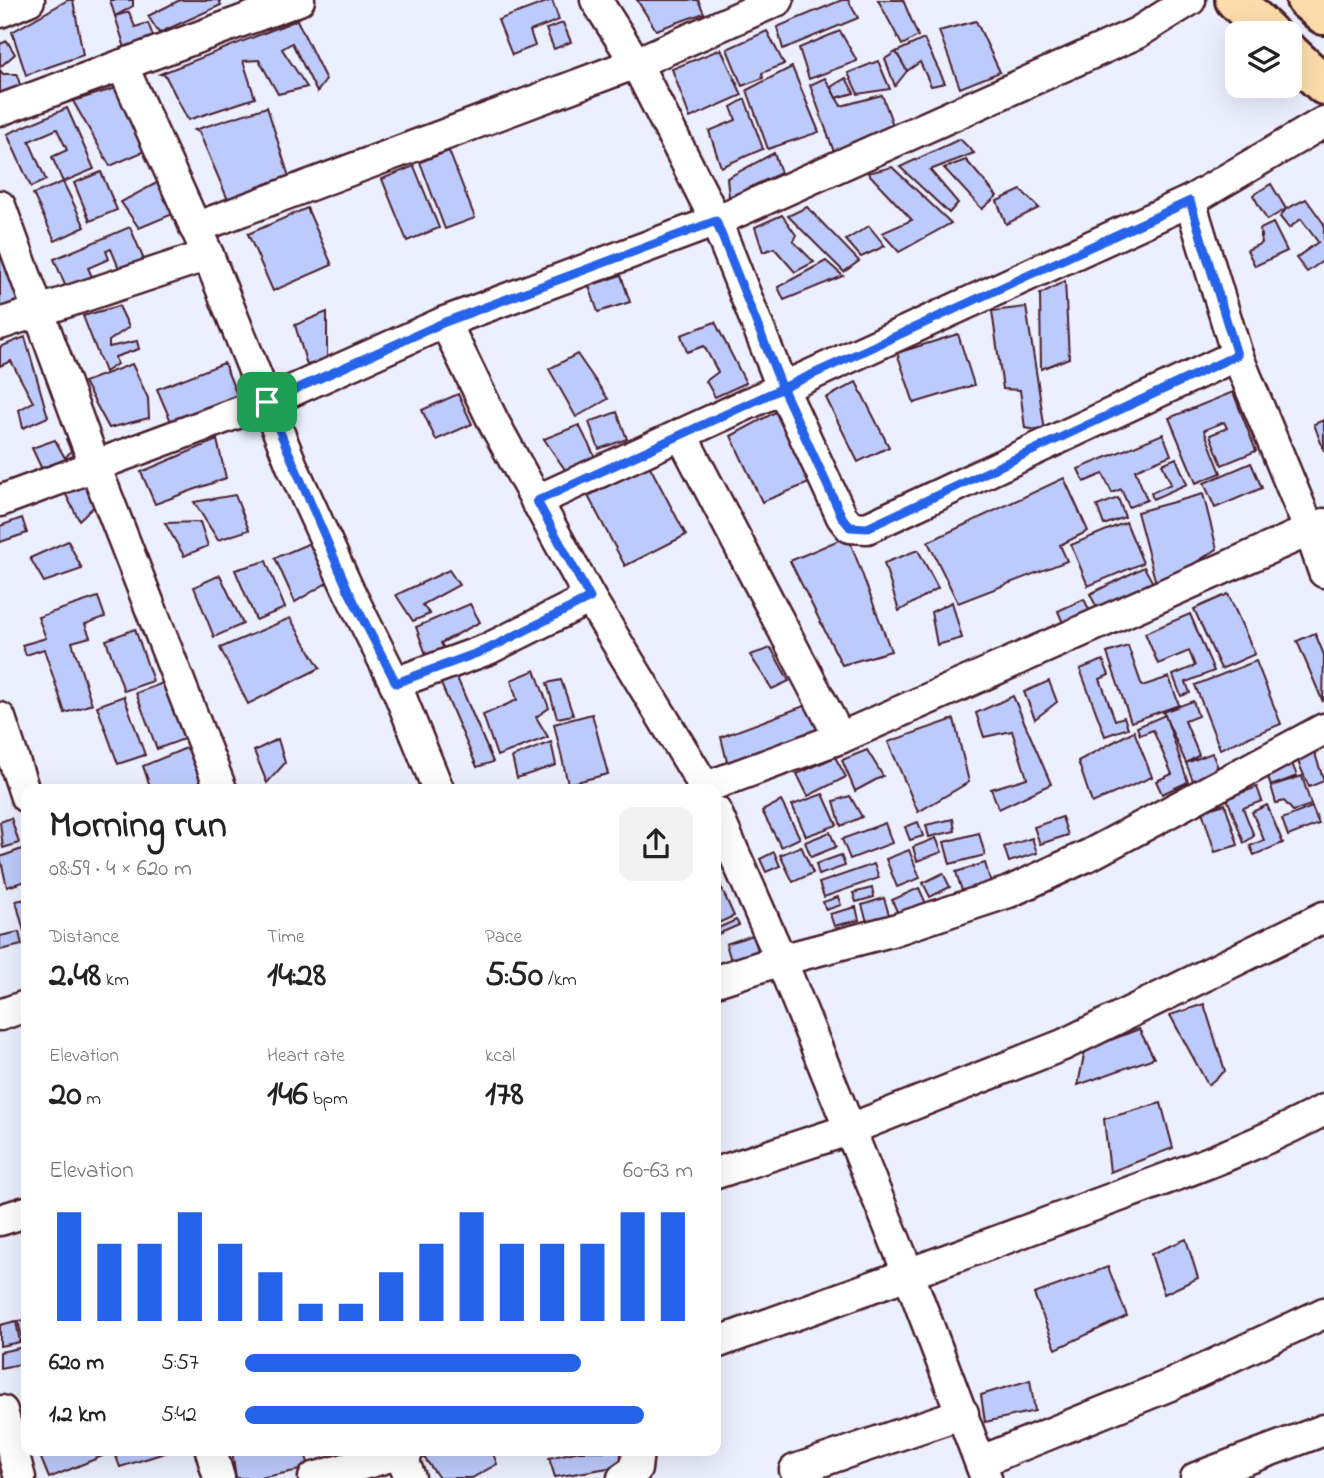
<!DOCTYPE html>
<meta charset="utf-8">
<style>
:root{--surface:#fff;--page:#f2f2f2;--text:#222;--muted:#767676;--accent:#2563eb}
body{margin:0;font-family:"Indie Flower",sans-serif;background:var(--page);color:var(--text);height:100vh;display:flex;flex-direction:column;font-size:26px;white-space:nowrap}
*{box-sizing:border-box;margin:0}
p{font-size:23px;color:var(--muted)}
.icon{flex:none;width:38px;height:38px;fill:none;stroke:currentColor;stroke-width:2;stroke-linecap:round;stroke-linejoin:round}
.map{position:relative;flex:1;overflow:hidden}
.panel{position:absolute;left:21px;top:784px;width:700px;height:672px;display:flex;flex-direction:column;background:var(--surface);border-radius:14px;box-shadow:0 7px 28px #0002}
.panel>*{flex:none}
.tools{position:absolute;left:1225px;top:21px;display:grid;gap:14px}
.tools a{display:grid;place-items:center;width:77px;height:77px;border-radius:14px;background:var(--surface);box-shadow:0 7px 28px #0002;font-size:35px}
.pin{position:absolute;display:grid;place-items:center;width:60px;height:60px;color:#fff;margin:-30px;border-radius:14px;box-shadow:0 4px 10px #0006}
.round{display:grid;place-items:center;flex:none;width:74px;height:74px;border-radius:14px;background:var(--page)}
.overview{display:flex;align-items:center;justify-content:space-between;height:119px;padding:0 28px}
h1{font-size:38px;font-weight:800;line-height:52px}
.figures{display:grid;grid-template-columns:repeat(3,1fr);gap:10px;height:119px;padding:7px 28px}
.figures div{display:grid;align-content:center}
.figures b{font-size:35px;font-weight:800}
.figures small{font-size:19px;font-weight:400}
.figures p{font-size:19px}
.chart{height:196px;padding:14px 28px}
.chart p{display:flex;justify-content:space-between}
.chart svg{width:100%;height:126px;margin-top:7px;stroke:var(--accent);stroke-width:6}
ul{padding:0 28px;list-style:none;font-size:23px}
li{display:grid;grid-template-columns:112px 84px 1fr;align-items:center;height:52px}
li i{height:18px;border-radius:9px;background:var(--accent)}
.map>svg:first-child{display:block}
.building{fill:#bdcbfc;stroke:#4a1f2b;stroke-width:2}
.lines{fill:none;stroke-linecap:round;stroke-linejoin:round}
.minor-casing{stroke:#4a1f2b;stroke-width:35}
.highway-casing{stroke:#4a1f2b;stroke-width:44}
.minor{stroke:#fff;stroke-width:30}
.highway{stroke:#fbddab;stroke-width:38}
.route-casing{stroke:#fff;stroke-width:14}
.route{stroke:#2563eb;stroke-width:9}
</style>
<div class="map">
<svg width="1324" height="1478" viewBox="0 0 1324 1478">
<rect width="100%" height="100%" fill="#ebeffe"/>
<filter id="ink" filterUnits="userSpaceOnUse"><feTurbulence type="fractalNoise" baseFrequency=".0143" numOctaves="2"/><feDisplacementMap in="SourceGraphic" scale="14" xChannelSelector="R" yChannelSelector="G"/><feConvolveMatrix kernelMatrix="1 2 1 2 8 2 1 2 1" color-interpolation-filters="sRGB"/></filter>
<g filter="url(#ink)">
<g class="building">
<path d="M68 0H73L83 55 26 75 12 32Z"/>
<path d="M110 0H133V6L115 16Z"/>
<path d="M180 0H219L221 5 159 33 148 16Z"/>
<path d="M552 0 559 20 530 31 535 46 512 55 498 20Z"/>
<path d="M637 0H698L704 13 656 30Z"/>
<path d="M842 0H848L858 18 783 49 777 27Z"/>
<path d="M878 0H903L918 36 902 45Z"/>
<path d="M129 12 135 27 148 23 153 36 126 51 115 16Z"/>
<path d="M297 20 326 80 317 92 292 43 282 49 307 87 278 94 259 60 243 61 255 98 188 120 165 75 160 74Z"/>
<path d="M976 21 1000 72 960 88 939 31Z"/>
<path d="M563 23 571 42 554 49 546 29Z"/>
<path d="M767 31 784 64 762 73 763 78 742 86 727 49Z"/>
<path d="M840 31 857 61 809 79 799 48Z"/>
<path d="M924 39 945 83 931 86 920 62 907 71 896 52Z"/>
<path d="M7 41 15 54 0 67V44Z"/>
<path d="M721 49 742 95 690 118 672 69Z"/>
<path d="M896 52 907 71 895 86 885 59Z"/>
<path d="M878 61 890 89 858 94 848 73Z"/>
<path d="M792 67 819 132 768 149 747 90Z"/>
<path d="M0 70 3 74H17L21 89 0 102Z"/>
<path d="M825 78 841 106 882 95 893 125 834 152 810 85Z"/>
<path d="M846 78 854 93 836 98 831 87Z"/>
<path d="M126 85 154 147 110 166 73 101Z"/>
<path d="M745 99 763 149 721 167 709 131 736 120 731 107Z"/>
<path d="M267 107 289 177 228 200 199 132 194 130Z"/>
<path d="M67 108 94 169 63 182 52 157 67 150 57 129 29 141 46 180 31 187 7 134Z"/>
<path d="M960 139 974 153 930 170 958 203 949 213 900 167Z"/>
<path d="M449 151 475 218 445 229 420 162Z"/>
<path d="M774 153 781 173 729 197 727 178Z"/>
<path d="M966 160 997 196 982 209 944 168Z"/>
<path d="M414 166 439 228 407 241 382 179Z"/>
<path d="M892 167 951 223 899 252 882 233 912 220 868 173Z"/>
<path d="M101 172 117 210 90 221 74 183Z"/>
<path d="M166 178 180 211 139 228 121 202Z"/>
<path d="M63 182 85 227 55 241 33 194Z"/>
<path d="M1271 184 1286 209 1267 220 1253 195Z"/>
<path d="M1021 190 1039 208 1006 224 997 201Z"/>
<path d="M1306 199 1324 224V260L1307 272 1296 258 1318 242 1301 219 1289 228 1280 217 1286 209Z"/>
<path d="M807 207 859 261 844 272 788 216Z"/>
<path d="M307 208 332 265 273 291 248 234Z"/>
<path d="M782 215 796 235 793 241 814 262 795 272 774 248 763 252 755 227Z"/>
<path d="M1273 223 1287 251 1255 266 1247 250 1262 243 1260 229Z"/>
<path d="M869 226 885 246 861 257 846 240Z"/>
<path d="M130 227 144 260 120 271 111 249 106 251 109 259 88 268 94 281 68 292 54 259Z"/>
<path d="M0 236 30 296 0 307Z"/>
<path d="M826 261 843 276 784 300 778 287Z"/>
<path d="M621 275 630 302 598 312 589 286Z"/>
<path d="M1065 281 1069 358 1041 369 1040 294Z"/>
<path d="M119 306 129 327 109 341V347L137 341 139 349 115 357 117 364 105 372 83 316Z"/>
<path d="M1026 307 1038 384 1045 431 1025 428 1020 390 1003 389 992 311Z"/>
<path d="M327 312V360L307 365 295 325Z"/>
<path d="M715 322 746 383 715 397 706 381 718 372 704 346 687 352 681 335Z"/>
<path d="M958 334 974 385 914 403 897 353Z"/>
<path d="M25 337 48 417 23 428 19 410 33 402 11 361 0 366V347Z"/>
<path d="M577 354 608 399 576 417 549 369Z"/>
<path d="M224 363 239 400 173 426 157 389Z"/>
<path d="M132 364 148 398 149 418 109 428 84 382Z"/>
<path d="M856 382 889 447 858 462 826 398Z"/>
<path d="M1233 392 1256 451 1222 465 1210 435 1227 428 1224 422 1204 430 1221 473 1196 483 1169 418Z"/>
<path d="M458 394 472 424 436 440 422 410Z"/>
<path d="M781 409 819 479 762 502 731 436Z"/>
<path d="M617 412 627 439 599 449 589 422Z"/>
<path d="M1324 420V451L1314 424Z"/>
<path d="M579 425 595 457 566 471 544 439Z"/>
<path d="M77 434 86 461 45 476 32 448 55 440 65 458 71 451 66 439Z"/>
<path d="M1163 434 1171 455 1135 470 1147 500 1129 507 1121 489 1112 493 1103 474 1084 482 1078 469Z"/>
<path d="M217 440 226 478 155 504 141 472Z"/>
<path d="M1176 458 1187 484 1153 499 1151 493 1171 484 1162 464Z"/>
<path d="M1251 463 1262 488 1215 508 1204 483Z"/>
<path d="M649 465 686 535 625 566 588 496Z"/>
<path d="M90 478 97 504 79 520 64 491Z"/>
<path d="M1064 478 1088 531 1060 545 1067 561 958 603 928 542Z"/>
<path d="M1203 494 1217 549 1157 587 1137 512Z"/>
<path d="M235 495 249 530 218 540 194 502Z"/>
<path d="M1118 498 1125 517 1104 525 1097 506Z"/>
<path d="M22 518 27 533 0 542V526Z"/>
<path d="M200 522 208 546 184 556 165 523Z"/>
<path d="M1126 522 1143 563 1088 586 1071 545Z"/>
<path d="M848 536 891 651 842 665 790 561Z"/>
<path d="M324 537 330 581 295 602 275 558Z"/>
<path d="M68 541 82 569 44 582 30 558Z"/>
<path d="M918 550 938 588 899 611 884 563Z"/>
<path d="M266 561 285 608 256 620 235 570Z"/>
<path d="M1144 567 1153 583 1098 610 1090 594Z"/>
<path d="M449 570 459 585 422 605 430 614 413 621 396 595Z"/>
<path d="M220 575 243 624 214 637 194 587Z"/>
<path d="M1228 594 1255 654 1221 669 1194 609Z"/>
<path d="M98 597 105 617 85 624 90 637 72 642 92 704 65 713 44 649 26 655 22 645 46 638 38 617Z"/>
<path d="M1084 599 1092 616 1065 628 1058 611Z"/>
<path d="M952 602 962 638 937 645 931 612Z"/>
<path d="M470 604 480 622 441 643 447 655 428 660 416 627Z"/>
<path d="M1190 614 1214 671 1186 682 1190 693 1181 696 1173 675 1195 666 1189 651 1158 664 1145 633Z"/>
<path d="M290 618 320 668 248 704 220 648Z"/>
<path d="M135 629 153 681 124 691 106 640Z"/>
<path d="M1315 633 1324 655 1323 702 1297 641Z"/>
<path d="M1128 646 1142 686 1169 677 1179 705 1131 722 1107 653Z"/>
<path d="M771 648 789 681 772 689 750 655Z"/>
<path d="M1103 660 1109 675 1100 679 1115 720 1124 717 1128 728 1105 736 1080 669Z"/>
<path d="M1256 661 1281 724 1220 749 1195 685Z"/>
<path d="M535 670 549 708 536 717 548 737 497 756 483 715 517 700 511 680Z"/>
<path d="M455 673 493 762 477 767 438 677Z"/>
<path d="M561 680 573 715 557 718 547 683Z"/>
<path d="M1049 681 1057 702 1035 719 1024 692Z"/>
<path d="M163 683 184 739 157 749 136 693Z"/>
<path d="M124 696 145 755 118 764 97 706Z"/>
<path d="M1013 696 1051 784 999 809 991 789 1027 778 1012 731 984 737 976 713Z"/>
<path d="M1193 701 1198 716 1185 721 1199 755 1186 763 1163 712Z"/>
<path d="M812 703 824 730 728 766 721 737Z"/>
<path d="M592 714 608 774 568 784 554 724Z"/>
<path d="M1165 715 1188 782 1162 794 1156 781 1172 774 1153 730 1140 735 1137 727Z"/>
<path d="M954 719 969 782 918 812 888 742Z"/>
<path d="M1134 731 1152 777 1092 803 1078 761Z"/>
<path d="M278 739 285 763 267 783 254 751Z"/>
<path d="M551 742 556 765 517 778 512 757Z"/>
<path d="M196 744 202 789H151L143 766Z"/>
<path d="M867 750 883 776 855 791 842 760Z"/>
<path d="M1314 751 1324 781 1309 787 1296 757Z"/>
<path d="M1212 753 1220 773 1194 783 1186 763Z"/>
<path d="M835 757 846 777 808 796 797 774Z"/>
<path d="M1291 761 1297 776 1271 786 1266 771Z"/>
<path d="M1302 776 1311 805 1293 811 1284 801 1276 803 1271 786Z"/>
<path d="M1257 787 1262 801 1243 808 1254 836 1244 843 1227 798Z"/>
<path d="M823 794 837 825 806 836 792 805Z"/>
<path d="M850 796 862 817 841 826 834 801Z"/>
<path d="M781 801 800 838 781 847 762 811Z"/>
<path d="M1225 804 1238 845 1215 852 1202 811Z"/>
<path d="M1267 805 1283 843 1254 855 1250 846 1264 840 1252 812Z"/>
<path d="M1312 807 1319 824 1288 836 1282 819Z"/>
<path d="M1062 817 1068 835 1040 844 1034 827Z"/>
<path d="M11 818 19 843 3 848 0 822Z"/>
<path d="M953 819 955 831 929 837 926 825Z"/>
<path d="M918 822 923 836 910 840 905 827Z"/>
<path d="M885 823 892 843 850 859 842 839Z"/>
<path d="M830 832 836 847 811 857 805 842Z"/>
<path d="M979 833 985 855 950 864 944 842Z"/>
<path d="M936 838 942 852 917 861 913 847Z"/>
<path d="M1032 838 1037 853 1009 862 1004 847Z"/>
<path d="M801 846 813 873 793 882 780 855Z"/>
<path d="M25 848 26 881 7 887 0 857Z"/>
<path d="M909 850 920 878 897 887 886 859Z"/>
<path d="M774 852 780 866 766 872 760 859Z"/>
<path d="M841 855 845 866 819 875 816 864Z"/>
<path d="M985 863 991 883 962 891 956 872Z"/>
<path d="M874 864 879 878 824 897 819 883Z"/>
<path d="M943 873 950 887 930 897 923 883Z"/>
<path d="M716 876 734 916 716 924Z"/>
<path d="M872 888 874 897 856 902 853 893Z"/>
<path d="M919 888 928 908 901 921 892 900Z"/>
<path d="M838 897 841 905 826 910 823 902Z"/>
<path d="M884 898 890 918 868 925 862 905Z"/>
<path d="M26 899V939L16 901Z"/>
<path d="M856 907 859 920 834 926 830 914Z"/>
<path d="M736 920 739 925 716 935V929Z"/>
<path d="M19 932 22 945 0 950V936Z"/>
<path d="M753 935 759 954 732 964 726 944Z"/>
<path d="M1204 1004 1225 1071 1208 1085 1170 1015Z"/>
<path d="M1139 1029 1154 1058 1078 1085 1085 1050Z"/>
<path d="M1161 1103 1173 1148 1110 1172 1104 1119Z"/>
<path d="M1186 1239 1198 1278 1164 1294 1151 1254Z"/>
<path d="M1108 1267 1127 1316 1056 1349 1034 1294Z"/>
<path d="M26 1320V1363L0 1368V1352L24 1347 18 1321Z"/>
<path d="M16 1321 20 1342 0 1346V1325Z"/>
<path d="M1030 1380 1035 1411 985 1422 981 1395Z"/>
<path d="M38 1451H105V1455L49 1478Z"/>
<path d="M114 1451H171L120 1467Z"/>
<path d="M232 1451H304L310 1468 260 1478H236Z"/>
<path d="M442 1451H492L497 1464 472 1478H439L423 1456Z"/>
<path d="M579 1451H628L637 1463 555 1477 549 1458Z"/>
</g>
<g class="lines">
<defs>
<g id="minor">
<path d="M596 0 636 63 716 221 782 387 842 517 850 527 867 528 880 522 1237 355"/>
<path d="M0 12 29 0"/>
<path d="M0 110 299 0"/>
<path d="M1190 201 1237 355 1310 531 1324 572"/>
<path d="M0 206 95 466 221 789"/>
<path d="M195 228 636 63 778 0"/>
<path d="M208 255 292 466 348 589 395 683 438 789"/>
<path d="M445 322 494 423 590 598 706 789"/>
<path d="M0 324 208 255 122 65"/>
<path d="M681 434 840 738"/>
<path d="M0 501 267 402 445 322 716 221 1137 33 1190 0"/>
<path d="M536 501 1190 201 1324 122"/>
<path d="M395 683 488 649 590 598"/>
<path d="M0 718 26 797"/>
<path d="M701 789 840 738 1324 524"/>
<path d="M716 812 781 960 909 1275 986 1478"/>
<path d="M716 981 781 960 891 931 1009 892 1091 854 1324 729"/>
<path d="M0 1015 26 1006"/>
<path d="M716 1173 848 1130 1063 1045 1324 917"/>
<path d="M0 1220 26 1212"/>
<path d="M716 1343C839 1299 962 1255 1084 1209 1165 1179 1248 1151 1324 1110"/>
<path d="M2 1411 20 1478"/>
<path d="M211 1451 219 1478"/>
<path d="M400 1451 410 1478"/>
<path d="M982 1461 1170 1385 1324 1313"/>
<path d="M795 1470 963 1413"/>
<path d="M314 1478 408 1451"/>
<path d="M623 1478 636 1469 638 1451"/>
<path d="M1196 1478 1324 1430"/>
</g>
<g id="highway">
<path d="M1235 0 1269 33"/>
<path d="M1306 0 1324 15"/>
<path d="M1290 53 1324 85"/>
</g>
</defs>
<use href="#minor" class="minor-casing"/>
<use href="#highway" class="highway-casing"/>
<use href="#minor" class="minor"/>
<use href="#highway" class="highway"/>
</g>
</g>
<g class="lines" filter="url(#ink)">
<defs>
<path id="route" d="M267 402 445 322 716 221 782 387 842 517 850 527 867 528 880 522 1237 355 1190 201 537 501 590 598 488 649 396 683 348 590 267 402"/>
</defs>
<use href="#route" class="route-casing"/>
<use href="#route" class="route"/>
</g>
</svg>
<div class="tools">
<a><svg class="icon" aria-label="layers" viewBox="0 0 24 24"><path d="M12 4l9 5-9 5-9-5zM3 14l9 5 9-5"/></svg></a>
</div>
<div class="pin" style="left:267px;top:402px;background:#1e9e55"><svg class="icon" aria-label="arrive" viewBox="0 0 24 24"><path d="M6 21V4h12l-3 4 3 4H6"/></svg></div>
<section class="panel">
<div class="overview"><div><h1>Morning run</h1><p>08:59 · 4 × 620 m</p></div><a class="round"><svg class="icon" aria-label="share" viewBox="0 0 24 24"><path d="M12 15V3M7 8l5-5 5 5M5 13v7h14v-7"/></svg></a></div>
<div class="figures">
<div><p>Distance</p><b>2.48<small> km</small></b></div>
<div><p>Time</p><b>14:28</b></div>
<div><p>Pace</p><b>5:50<small> /km</small></b></div>
</div>
<div class="figures">
<div><p>Elevation</p><b>20<small> m</small></b></div>
<div><p>Heart rate</p><b>146<small> bpm</small></b></div>
<div><p>kcal</p><b>178</b></div>
</div>
<div class="chart"><p><span>Elevation</span>60–63 m</p>
<svg viewBox="0 0 160 44" preserveAspectRatio="none"><path d="M5 44V6M15 44V17M25 44V17M35 44V6M45 44V17M55 44V27M65 44V38M75 44V38M85 44V27M95 44V17M105 44V6M115 44V17M125 44V17M135 44V17M145 44V6M155 44V6"/></svg>
</div>
<ul>
<li><b>620 m</b>5:57<i style="width:75%"></i></li>
<li><b>1.2 km</b>5:42<i style="width:89%"></i></li>
</ul>
</section>
</div>
